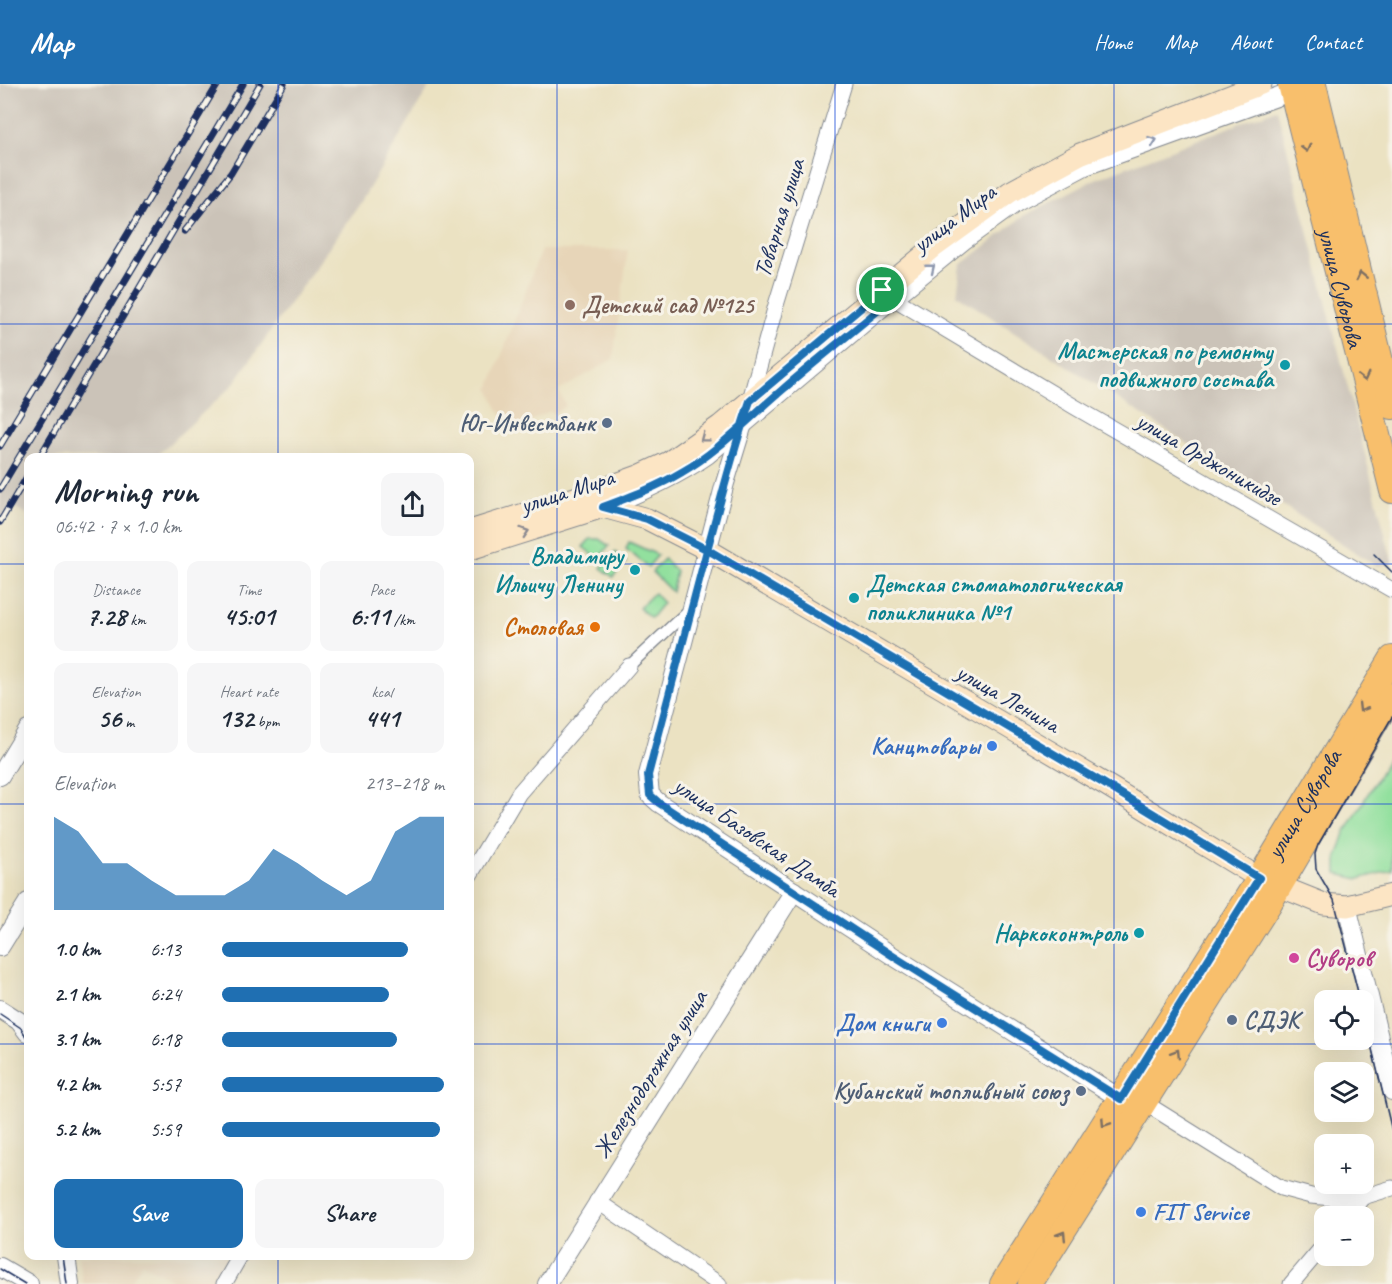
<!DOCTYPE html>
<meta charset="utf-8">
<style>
:root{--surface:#fff;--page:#f6f6f7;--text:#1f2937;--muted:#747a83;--accent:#1f6fb2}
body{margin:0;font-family:Caveat,sans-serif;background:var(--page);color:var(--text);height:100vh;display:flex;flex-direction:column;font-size:22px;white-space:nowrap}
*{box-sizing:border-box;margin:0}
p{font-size:20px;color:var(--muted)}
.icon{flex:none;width:33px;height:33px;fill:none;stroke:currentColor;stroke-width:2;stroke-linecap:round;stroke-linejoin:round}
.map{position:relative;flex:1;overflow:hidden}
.details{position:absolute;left:24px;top:369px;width:450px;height:807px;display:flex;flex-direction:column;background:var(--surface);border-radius:12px;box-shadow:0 6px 24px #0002}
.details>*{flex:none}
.fabs{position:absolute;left:1314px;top:906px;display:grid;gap:12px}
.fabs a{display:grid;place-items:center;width:60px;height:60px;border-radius:12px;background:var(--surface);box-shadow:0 6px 24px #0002;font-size:30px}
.pin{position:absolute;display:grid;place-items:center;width:51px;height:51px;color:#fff;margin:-26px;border:3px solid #fff;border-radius:50%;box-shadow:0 2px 6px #0007}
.round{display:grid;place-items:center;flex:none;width:63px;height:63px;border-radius:12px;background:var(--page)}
.head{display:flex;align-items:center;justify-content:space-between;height:102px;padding:0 30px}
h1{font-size:33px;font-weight:600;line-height:45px}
.stats{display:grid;grid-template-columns:repeat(3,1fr);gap:9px;height:102px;padding:6px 30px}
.stats div{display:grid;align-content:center;border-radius:12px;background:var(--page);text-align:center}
.stats b{font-size:26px;font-weight:600}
.stats small{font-size:16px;font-weight:400}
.stats p{font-size:16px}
.chart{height:168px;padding:12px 30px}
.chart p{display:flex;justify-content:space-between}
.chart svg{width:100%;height:108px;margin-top:6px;fill:var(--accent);opacity:.7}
.action{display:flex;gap:12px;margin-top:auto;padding:12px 30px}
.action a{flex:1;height:69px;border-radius:12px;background:var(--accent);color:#fff;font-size:24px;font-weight:600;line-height:69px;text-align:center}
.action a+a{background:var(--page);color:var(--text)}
ul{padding:0 30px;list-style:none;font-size:20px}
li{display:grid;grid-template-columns:96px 72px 1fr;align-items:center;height:45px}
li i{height:15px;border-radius:8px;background:var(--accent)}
header{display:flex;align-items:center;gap:36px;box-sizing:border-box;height:84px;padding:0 30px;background:var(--accent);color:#fff}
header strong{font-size:28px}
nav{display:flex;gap:33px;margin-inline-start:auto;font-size:21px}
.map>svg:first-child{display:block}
.built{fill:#e7d5b8}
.industrial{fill:#cbc3b8}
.green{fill:#92e09e;stroke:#56887e;stroke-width:1.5}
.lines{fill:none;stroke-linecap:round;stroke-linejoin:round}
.pedestrian-casing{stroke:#838890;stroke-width:13}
.minor-casing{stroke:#838890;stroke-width:17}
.tertiary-casing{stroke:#838890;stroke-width:20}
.secondary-casing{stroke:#838890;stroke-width:23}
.primary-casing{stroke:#838890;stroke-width:26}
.pedestrian{stroke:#fff;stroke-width:10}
.minor{stroke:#fff;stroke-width:15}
.tertiary{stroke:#fff;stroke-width:18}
.secondary{stroke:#fce5c4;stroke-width:21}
.primary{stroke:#f8bf6c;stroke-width:24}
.tram{stroke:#1b2f5e;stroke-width:1.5}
.rail-casing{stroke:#1b2f5e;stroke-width:7}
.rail{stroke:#f7f3e8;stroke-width:4.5;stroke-dasharray:14;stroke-linecap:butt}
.oneway{stroke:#8d97ae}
.oneway2{stroke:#7e7064}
.oneway3{stroke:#8c8a91}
.route-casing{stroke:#fff;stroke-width:12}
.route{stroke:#1f6fb2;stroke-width:8}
.grid{fill:none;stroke:#1d4ed8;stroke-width:1.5;stroke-opacity:0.55}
.education-dot{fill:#8d6e63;stroke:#f7f3e8;stroke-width:2}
.culture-dot{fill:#0f9aa8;stroke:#f7f3e8;stroke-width:2}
.service-dot{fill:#5c6f8a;stroke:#f7f3e8;stroke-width:2}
.food-dot{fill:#e8710a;stroke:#f7f3e8;stroke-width:2}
.shop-dot{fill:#3f7fe0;stroke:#f7f3e8;stroke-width:2}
.hotel-dot{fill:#d1479c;stroke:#f7f3e8;stroke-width:2}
.labels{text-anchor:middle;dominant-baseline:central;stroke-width:6;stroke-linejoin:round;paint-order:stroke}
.street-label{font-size:24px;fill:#1b2f5e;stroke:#f7f3e8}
.education-label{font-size:24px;font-weight:bold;fill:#785e54;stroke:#f7f3e8;text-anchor:start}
.culture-label{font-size:24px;font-weight:bold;fill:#0d838f;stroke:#f7f3e8;text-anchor:end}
.service-label{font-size:24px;font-weight:bold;fill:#4e5e75;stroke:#f7f3e8;text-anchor:end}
.food-label{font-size:24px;font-weight:bold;fill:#c56008;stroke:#f7f3e8;text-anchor:end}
.shop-label{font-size:24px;font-weight:bold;fill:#366cbe;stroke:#f7f3e8;text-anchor:end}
.hotel-label{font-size:24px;font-weight:bold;fill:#b23c85;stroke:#f7f3e8;text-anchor:start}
</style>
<header>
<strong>Map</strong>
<nav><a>Home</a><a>Map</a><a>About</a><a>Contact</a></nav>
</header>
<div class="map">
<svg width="1392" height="1200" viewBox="0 0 1392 1200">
<rect width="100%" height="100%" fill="#f7f3e8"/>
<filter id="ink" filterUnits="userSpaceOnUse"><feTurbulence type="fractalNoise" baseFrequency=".0167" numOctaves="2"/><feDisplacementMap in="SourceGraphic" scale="12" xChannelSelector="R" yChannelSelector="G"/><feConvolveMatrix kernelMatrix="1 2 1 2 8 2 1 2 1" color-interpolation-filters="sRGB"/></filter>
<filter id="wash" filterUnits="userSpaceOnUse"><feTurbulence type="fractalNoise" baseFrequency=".008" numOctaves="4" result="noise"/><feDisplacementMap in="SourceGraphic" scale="24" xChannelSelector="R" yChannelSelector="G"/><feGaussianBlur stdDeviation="1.35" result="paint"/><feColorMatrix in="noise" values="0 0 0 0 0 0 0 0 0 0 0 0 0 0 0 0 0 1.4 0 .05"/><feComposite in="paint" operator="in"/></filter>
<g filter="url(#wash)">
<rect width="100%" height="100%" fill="#ebe2c2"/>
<g class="built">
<path d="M541 166H628L613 275 559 307 566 322 553 330 550 327 509 348 489 305Z"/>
<path d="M78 1172H229L213 1200H180L142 1179 129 1200H83Z"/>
</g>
<g class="industrial">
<path d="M0 0H431L359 121 232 302 155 373 28 374V431L11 421 0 440Z"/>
<path d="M1277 25 1392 477V479L1377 482 957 211 961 181 1024 132 1093 96Z"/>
</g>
<g class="green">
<path d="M590 455H599L609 462 598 475 583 463Z"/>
<path d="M629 458 658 471 648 483 626 465Z"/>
<path d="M615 468 626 478 613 493 601 484Z"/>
<path d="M664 475 676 487 672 508 652 488Z"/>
<path d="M654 509 663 519 651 534 639 524Z"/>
<path d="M1392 669V786L1359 795 1337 790V773L1345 749Z"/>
</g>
</g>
<g filter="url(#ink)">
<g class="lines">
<defs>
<path id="pedestrian" d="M629 582 690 525"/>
<g id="minor">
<path d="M885 209 1075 323 1392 506"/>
<path d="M750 316 776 221 844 0"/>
<path d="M470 791 519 709 629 582"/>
<path d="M1145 1019 1281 1104 1311 1112 1332 1114 1363 1113 1392 1104"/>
<path d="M597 1117 719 1200"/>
<path d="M1347 1132 1363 1113"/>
<path d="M224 1200 240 1172"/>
<path d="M1291 1200 1324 1161"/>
</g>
<g id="tertiary">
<path d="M750 317 725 399 648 691 650 711 659 719 893 872 1121 1015"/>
<path d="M603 423C640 409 674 394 707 371L893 214 963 157 1017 118 1085 82 1304 3"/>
<path d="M0 692 28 646"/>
<path d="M1347 822 1392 1007"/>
<path d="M0 863 28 818"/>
<path d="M0 925 19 937 28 949"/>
<path d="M66 1172 70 1200"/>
<path d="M0 1183 29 1200"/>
<path d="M547 1200 794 807"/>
</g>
<g id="secondary">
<path d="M470 447 597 407 641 391 669 378 720 342 934 163 1010 108 1080 70 1261 0"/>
<path d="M470 465 603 423 647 435 708 466 1103 699 1259 794 1324 820 1347 822 1392 811"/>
</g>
<g id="primary">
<path id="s1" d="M1290 0 1392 407"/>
<path d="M1314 0 1392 323"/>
<path id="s2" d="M1002 1200 1259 794 1392 574"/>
<path d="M1030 1200 1270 819 1392 611"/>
</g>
</defs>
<use href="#pedestrian" class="pedestrian-casing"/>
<use href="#minor" class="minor-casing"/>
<use href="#tertiary" class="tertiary-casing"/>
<use href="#secondary" class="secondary-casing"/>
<use href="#primary" class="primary-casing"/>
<use href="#pedestrian" class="pedestrian"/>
<use href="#minor" class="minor"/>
<use href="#tertiary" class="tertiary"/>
<use href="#secondary" class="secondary"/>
<use href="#primary" class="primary"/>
<g class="tram">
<path d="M1374 470 1392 488"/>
<path d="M1360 916 1334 816 1316 785 1315 770 1318 761 1392 633"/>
<path d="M0 930 21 944 28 956"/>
<path d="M1364 932 1392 1047"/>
<path d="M63 1172 67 1200"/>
<path d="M0 1185 25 1200"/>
</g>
<defs>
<g id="rail">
<path d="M185 147 231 89 284 0"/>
<path d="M0 362 218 0"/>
<path d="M39 374 260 0"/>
<path d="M0 405 243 0"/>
<path d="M0 438 28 391"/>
</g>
</defs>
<use href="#rail" class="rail-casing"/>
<use href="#rail" class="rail"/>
</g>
<defs><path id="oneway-chevron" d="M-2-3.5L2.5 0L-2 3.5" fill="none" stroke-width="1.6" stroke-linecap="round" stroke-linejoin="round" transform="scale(1.5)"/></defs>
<g class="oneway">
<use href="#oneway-chevron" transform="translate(1153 57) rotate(-20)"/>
<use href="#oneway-chevron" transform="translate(931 184) rotate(-39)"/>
</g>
<g class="oneway2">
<use href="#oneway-chevron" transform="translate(1306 64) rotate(76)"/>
<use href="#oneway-chevron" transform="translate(1361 192) rotate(-103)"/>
<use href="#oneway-chevron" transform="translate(1364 293) rotate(76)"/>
<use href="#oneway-chevron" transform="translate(1362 624) rotate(121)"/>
<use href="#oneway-chevron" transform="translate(1176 969) rotate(-58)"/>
<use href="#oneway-chevron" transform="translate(1105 1039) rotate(123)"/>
<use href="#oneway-chevron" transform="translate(1062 1151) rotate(-58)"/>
</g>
<g class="oneway3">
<use href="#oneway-chevron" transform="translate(704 354) rotate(143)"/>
<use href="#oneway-chevron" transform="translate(525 448) rotate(-18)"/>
</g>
</g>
<g class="lines" filter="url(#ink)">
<defs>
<path id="route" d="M882 206 750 317C733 366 721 416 707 466 688 541 668 616 648 691L650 711 659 719 893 872 1121 1015 1259 794 1103 699 708 466 647 435 603 423C630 413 657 403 682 388 719 367 749 334 781 307 818 275 856 245 893 214L882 206"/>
</defs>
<use href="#route" class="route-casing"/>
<use href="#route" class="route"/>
</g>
<path class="grid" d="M278 0V374M557 0V1200M835 0V1200M1114 0V1200M0 240H1392M0 480H28M470 480H1392M0 720H28M470 720H1392M0 960H28M470 960H1392M278 1172V1200"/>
<circle class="education-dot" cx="570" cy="221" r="6"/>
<g class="culture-dot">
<circle cx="1285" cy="281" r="6"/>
<circle cx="635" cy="486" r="6"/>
<circle cx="854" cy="514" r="6"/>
<circle cx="1139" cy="849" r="6"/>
</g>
<g class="service-dot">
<circle cx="607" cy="339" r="6"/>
<circle cx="1232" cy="936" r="6"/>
<circle cx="1081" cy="1007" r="6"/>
</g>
<circle class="food-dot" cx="595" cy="543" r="6"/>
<g class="shop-dot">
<circle cx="992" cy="662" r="6"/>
<circle cx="942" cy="939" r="6"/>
<circle cx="1141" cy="1128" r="6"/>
</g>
<circle class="hotel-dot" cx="1294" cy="874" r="6"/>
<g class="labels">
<g class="street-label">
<text transform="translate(779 134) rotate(-73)">Товарная улица</text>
<text transform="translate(954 134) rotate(-37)">улица Мира</text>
<text stroke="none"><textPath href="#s1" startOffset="210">улица Суворова</textPath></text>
<text transform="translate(1209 375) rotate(30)">улица Орджоникидзе</text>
<text transform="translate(567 407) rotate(-18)">улица Мира</text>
<text transform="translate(1008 614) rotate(30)">улица Ленина</text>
<text stroke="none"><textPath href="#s2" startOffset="567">улица Суворова</textPath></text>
<text transform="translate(757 753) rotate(34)">улица Базовская Дамба</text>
<text transform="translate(650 990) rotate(-58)">Железнодорожная улица</text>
</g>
<g class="education-label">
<text x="582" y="221">Детский сад №125</text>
</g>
<g class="culture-label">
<text x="1273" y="267">Мастерская по ремонту<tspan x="1273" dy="28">подвижного состава</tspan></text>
<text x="623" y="472">Владимиру<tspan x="623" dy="28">Ильичу Ленину</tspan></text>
<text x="866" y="500" text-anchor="start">Детская стоматологическая<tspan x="866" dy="28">поликлиника №1</tspan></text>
<text x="1127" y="849">Наркоконтроль</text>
</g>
<g class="service-label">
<text x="595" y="339">Юг-Инвестбанк</text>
<text x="1244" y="936" text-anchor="start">СДЭК</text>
<text x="1069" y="1007">Кубанский топливный союз</text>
</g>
<g class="food-label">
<text x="583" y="543">Столовая</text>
</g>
<g class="shop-label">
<text x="980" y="662">Канцтовары</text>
<text x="930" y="939">Дом книги</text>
<text x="1153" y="1128" text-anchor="start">FIT Service</text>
</g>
<g class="hotel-label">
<text x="1306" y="874">Суворов</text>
</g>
</g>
</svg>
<div class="fabs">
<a><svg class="icon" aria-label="locate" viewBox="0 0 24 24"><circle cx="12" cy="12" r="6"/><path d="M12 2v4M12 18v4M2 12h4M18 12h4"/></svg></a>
<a><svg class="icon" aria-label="layers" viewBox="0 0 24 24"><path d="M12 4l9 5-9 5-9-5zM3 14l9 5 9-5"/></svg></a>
<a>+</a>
<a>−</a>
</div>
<div class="pin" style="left:882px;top:206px;background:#1e9e55"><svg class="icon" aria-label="arrive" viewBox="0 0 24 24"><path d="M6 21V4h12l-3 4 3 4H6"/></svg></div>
<section class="details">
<div class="head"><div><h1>Morning run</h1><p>06:42 · 7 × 1.0 km</p></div><a class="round"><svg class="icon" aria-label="share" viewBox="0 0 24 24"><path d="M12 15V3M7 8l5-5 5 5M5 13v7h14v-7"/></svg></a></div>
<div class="stats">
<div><p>Distance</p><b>7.28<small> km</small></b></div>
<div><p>Time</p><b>45:01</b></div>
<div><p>Pace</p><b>6:11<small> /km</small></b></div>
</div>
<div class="stats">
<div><p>Elevation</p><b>56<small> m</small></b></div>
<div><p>Heart rate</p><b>132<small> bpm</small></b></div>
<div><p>kcal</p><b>441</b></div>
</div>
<div class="chart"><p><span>Elevation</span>213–218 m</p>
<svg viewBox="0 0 160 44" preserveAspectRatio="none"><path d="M0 44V6L10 12L20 25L30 25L40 32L50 38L60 38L70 38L80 32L90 19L100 25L110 32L120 38L130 32L140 12L150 6L160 6V44z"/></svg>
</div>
<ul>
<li><b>1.0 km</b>6:13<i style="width:84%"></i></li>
<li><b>2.1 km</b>6:24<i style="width:75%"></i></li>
<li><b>3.1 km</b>6:18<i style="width:79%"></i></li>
<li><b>4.2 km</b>5:57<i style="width:100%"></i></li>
<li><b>5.2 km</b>5:59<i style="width:98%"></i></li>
</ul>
<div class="action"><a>Save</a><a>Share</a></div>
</section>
</div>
